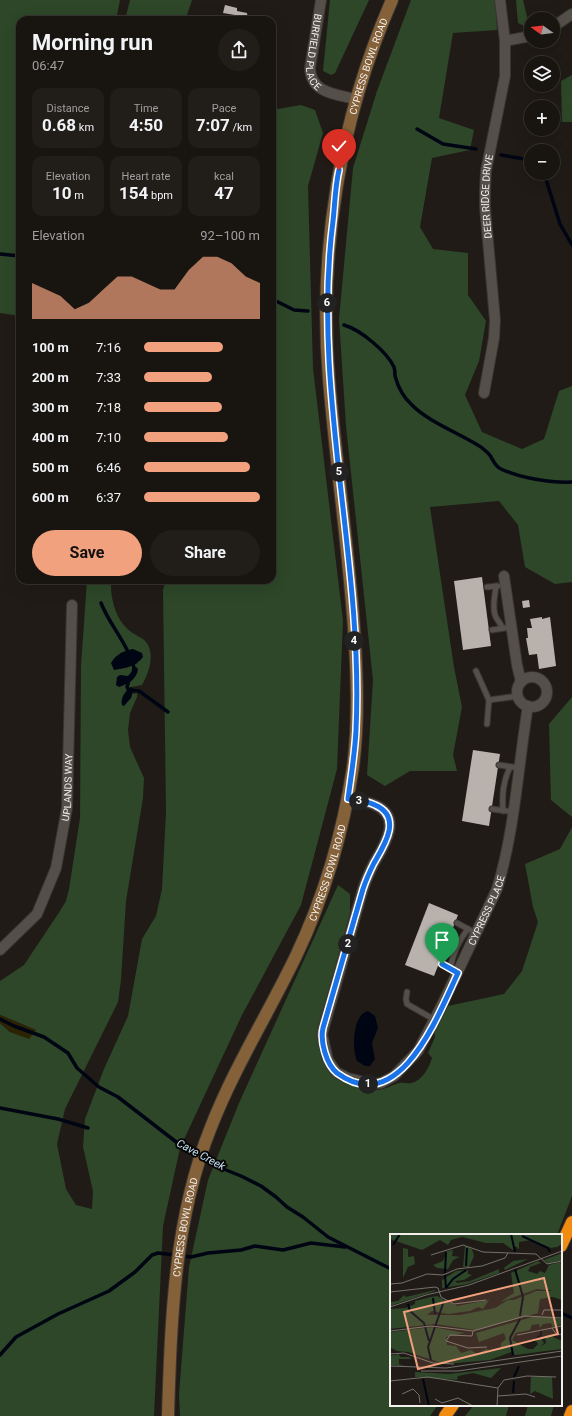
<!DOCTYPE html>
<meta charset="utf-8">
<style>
:root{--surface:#181410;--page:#211d19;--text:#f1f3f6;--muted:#9f9e9f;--line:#363330;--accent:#f1a17d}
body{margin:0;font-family:Roboto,sans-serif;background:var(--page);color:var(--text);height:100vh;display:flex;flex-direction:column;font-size:15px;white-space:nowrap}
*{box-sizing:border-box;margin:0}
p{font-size:13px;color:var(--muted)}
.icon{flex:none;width:22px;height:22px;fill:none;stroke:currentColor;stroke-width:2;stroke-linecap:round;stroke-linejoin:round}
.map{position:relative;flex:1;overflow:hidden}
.sheet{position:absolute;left:16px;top:16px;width:260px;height:568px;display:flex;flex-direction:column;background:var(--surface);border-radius:12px;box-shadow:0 4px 16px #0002,0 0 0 1px var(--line)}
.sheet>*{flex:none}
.needle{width:26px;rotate:284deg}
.buttons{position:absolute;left:524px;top:12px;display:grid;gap:8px}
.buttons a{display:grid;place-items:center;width:36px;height:36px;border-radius:50%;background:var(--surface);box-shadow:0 4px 16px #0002,0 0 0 1px var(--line);font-size:20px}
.pin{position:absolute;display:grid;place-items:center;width:34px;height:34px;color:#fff;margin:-41px -17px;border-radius:50% 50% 50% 0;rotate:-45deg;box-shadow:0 0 4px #0007}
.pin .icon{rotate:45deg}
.km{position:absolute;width:20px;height:20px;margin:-10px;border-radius:50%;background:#222;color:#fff;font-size:11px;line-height:20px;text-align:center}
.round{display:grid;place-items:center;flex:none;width:42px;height:42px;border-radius:21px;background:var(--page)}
.overview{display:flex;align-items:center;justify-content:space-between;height:68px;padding:0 16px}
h1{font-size:22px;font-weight:700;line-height:30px}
.metrics{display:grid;grid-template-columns:repeat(3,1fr);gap:6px;height:68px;padding:4px 16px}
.metrics div{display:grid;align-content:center;border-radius:10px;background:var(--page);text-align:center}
.metrics b{font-size:17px;font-weight:700}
.metrics small{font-size:11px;font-weight:400}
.metrics p{font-size:11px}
.chart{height:112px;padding:8px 16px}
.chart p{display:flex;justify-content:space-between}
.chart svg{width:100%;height:72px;margin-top:4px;fill:var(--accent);opacity:.7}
.primary-button{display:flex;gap:8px;margin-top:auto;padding:8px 16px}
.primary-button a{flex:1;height:46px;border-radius:24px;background:var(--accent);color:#111;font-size:16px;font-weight:700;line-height:46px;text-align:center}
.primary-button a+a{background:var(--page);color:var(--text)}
ul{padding:0 16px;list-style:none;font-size:13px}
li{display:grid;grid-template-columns:64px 48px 1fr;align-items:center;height:30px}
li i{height:10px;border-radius:5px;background:var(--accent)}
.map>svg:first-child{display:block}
.green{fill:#2d4728;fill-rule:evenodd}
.sand{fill:#2b2302}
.water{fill:#000514}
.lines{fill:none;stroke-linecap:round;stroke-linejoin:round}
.stream{stroke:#000514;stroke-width:3.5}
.building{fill:#b9b2ac}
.lane-casing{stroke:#393532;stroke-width:7}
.street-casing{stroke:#393532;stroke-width:12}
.secondary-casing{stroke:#393532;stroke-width:14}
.highway-casing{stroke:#393532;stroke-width:14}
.lane{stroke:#554f49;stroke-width:5}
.street{stroke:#554f49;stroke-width:10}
.secondary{stroke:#846138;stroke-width:12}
.highway{stroke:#f18b12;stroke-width:12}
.route-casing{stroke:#fff;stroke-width:8}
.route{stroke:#1a73e8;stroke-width:5}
.labels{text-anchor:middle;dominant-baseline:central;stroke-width:4;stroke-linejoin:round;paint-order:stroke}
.street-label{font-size:10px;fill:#f3efec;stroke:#080605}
.water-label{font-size:11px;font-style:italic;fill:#c5e3f8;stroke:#080605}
.inset-river{fill:none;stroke:#000514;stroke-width:2}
.inset-road{fill:none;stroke:#74706c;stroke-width:1}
.view{fill:#f1a17d;fill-opacity:0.15;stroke:#f1a17d;stroke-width:2}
.inset-edge{fill:none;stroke:#f3efec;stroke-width:2}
</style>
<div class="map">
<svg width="572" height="1416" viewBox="0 0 572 1416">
<rect width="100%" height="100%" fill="#201b16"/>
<g class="green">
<path d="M0 0H120L116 20H20V316L0 313Z"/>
<path d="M130 0H192L187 15V20H125Z"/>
<path d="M330 0H369L335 73 331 75 323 71Z"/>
<path d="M411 0H496L497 30 453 33 439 118 474 130 470 150 432 158 420 227 433 249 468 253V295L486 321 479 361 465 395 482 432 522 449 544 439 559 391 572 386V582L555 584 525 567 518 525 499 501 430 507 454 667 462 707 453 755 457 771H410L385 786 367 775 373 680 346 426 339 319 353 168 377 91Z"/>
<path d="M516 0H523L530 29 518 23Z"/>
<path d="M572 75V122H562L561 81Z"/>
<path d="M301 105 315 110 323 133 308 186 313 368 343 621 337 769 301 905 242 1015 180 1148 163 1226 154 1416H0V1023L10 1032 36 1030 0 1015V981L24 965 60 911 66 901 69 889 80 818 81 666 87 580H111C110 594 114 613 123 624 128 631 136 635 143 639 157 650 149 673 142 685L131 687 126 690 131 698 132 694 137 693V697L130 713 128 730 130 747 144 778 143 798 126 901 121 980 118 1002 65 1109 57 1144 66 1189 76 1205 92 1209 93 1191 83 1147 85 1119 104 1069 128 1016 142 939 156 916 162 889 166 812 163 590 166 580H272V110ZM133 649 138 663 126 668 114 669 120 653Z"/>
<path d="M572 697V817L551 800 549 724Z"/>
<path d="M572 827V1196L557 1235H391V1405H438L430 1416H180L179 1394 189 1267 208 1180 239 1103 338 885 350 894V912L319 1031 332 1074C344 1083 363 1091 378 1090 386 1089 392 1085 399 1083 402 1082 407 1084 411 1083 422 1081 429 1068 432 1058L428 1053 435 1037 434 1030 448 1006 504 994 522 971 538 922 533 907 525 864 560 849Z"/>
<path d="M474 1405H509L506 1416H465Z"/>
<path d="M528 1405H554L551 1416H525Z"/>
</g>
<path class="sand" d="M0 1015 36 1030 29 1039 10 1032 0 1023Z"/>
<g class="water">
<path d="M133 649 142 653 143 657C137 666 124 668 114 670L111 663C116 654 124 651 133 649Z"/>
<path d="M136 667 138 669C137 679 128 684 119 687L116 685 117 677 120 675 128 676Z"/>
<path d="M131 687 133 689 131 698 124 706 122 705C120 699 125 691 131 687Z"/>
<path d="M368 1011 375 1016 378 1028 372 1043 375 1059 370 1066H365L357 1061C352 1049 352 1015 368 1011Z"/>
</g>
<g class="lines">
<g class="stream">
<path d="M417 129 443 144 476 149"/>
<path d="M501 155 531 160"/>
<path d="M544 173 560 224 572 245"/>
<path d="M0 254 20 256"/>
<path d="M272 299 294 310 308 311"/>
<path d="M344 325C361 330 387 352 394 367 395 370 395 373 395 376 398 387 404 398 412 405 426 420 458 433 476 444 480 446 485 450 488 453 493 458 494 466 501 469 520 478 551 483 572 482"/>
<path d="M101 603C108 621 121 636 129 654"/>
<path d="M132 660 134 668 133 673"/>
<path d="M129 680 127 687 129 690 139 691 168 712"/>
<path d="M0 1019 14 1026 44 1037 68 1053 77 1068 99 1087 118 1097 184 1148 216 1166 241 1176 261 1186 276 1197 287 1207 303 1217 328 1237 391 1269"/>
<path d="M0 1108 58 1119 88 1128"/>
<path d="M561 1313 572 1318"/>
<path d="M0 1355 16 1337 58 1314 109 1291 135 1272 152 1255 158 1253 191 1257 208 1253 241 1250 255 1246 283 1250 311 1243 345 1247"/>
</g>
</g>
<g class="building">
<path d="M225 5 237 8V11L247 13 248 20H210V18H234L235 15 223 13Z"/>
<path d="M482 577 491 646 463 650 454 581Z"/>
<path d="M529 600 530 607 523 608 522 601Z"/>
<path d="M542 617V619L550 617 556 666 539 669 537 654 529 655 526 638H528L527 628H532L530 619Z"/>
<path d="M473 750 500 754 489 826 462 821Z"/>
<path d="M429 903 458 915 434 976 405 965Z"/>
</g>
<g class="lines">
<defs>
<g id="lane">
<path d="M496 586C495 596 492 605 495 615 496 619 501 623 502 628"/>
<path d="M487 587 498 586"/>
<path d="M492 630 511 627"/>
<path d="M476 671 489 700 487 724"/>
<path d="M489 700 518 696"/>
<path d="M499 765 519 768"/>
<path d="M492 809 513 812"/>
<path d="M503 811C502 794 503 782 510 767"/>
<path d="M457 923 470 930"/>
<path d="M442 964 453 970"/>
<path d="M450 969C453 953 458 941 468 929"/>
<path d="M407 992 406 999 407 1004 435 1020"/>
</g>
<g id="street">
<path id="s1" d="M321 0 310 68C311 93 335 94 355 99"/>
<path d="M553 27 572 14"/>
<path d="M505 41 531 36"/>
<path id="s2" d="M484 393 494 338 495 320 485 207V190L486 171 505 76V41L500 0"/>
<path d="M504 576 517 665 521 682"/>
<circle cx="532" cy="692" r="15"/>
<path id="s3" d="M348 799C356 801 367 801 375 805 403 817 384 846 374 863 370 871 366 880 363 889L322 1034 328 1060 336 1072 348 1078 372 1084 381 1083 394 1076 418 1051 441 1007 497 889C515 830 518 766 528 706"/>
<path id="s4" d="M0 950 37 914 56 868 67 808 72 605"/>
</g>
<g id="secondary">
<path id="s5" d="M168 1416C171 1319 174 1219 211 1127 234 1068 268 1014 296 956 324 897 343 833 353 767 359 721 357 674 354 628 348 545 336 463 329 380 318 250 340 119 392 0"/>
</g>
<g id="highway">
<path d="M561 1246 572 1222"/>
<path d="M445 1416 453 1405"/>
<path d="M570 1416 572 1411"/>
</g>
</defs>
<use href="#lane" class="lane-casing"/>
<use href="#street" class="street-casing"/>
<use href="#secondary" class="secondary-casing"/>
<use href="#highway" class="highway-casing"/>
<use href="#lane" class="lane"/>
<use href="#street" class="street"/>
<use href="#secondary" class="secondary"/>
<use href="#highway" class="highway"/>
</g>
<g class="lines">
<defs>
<path id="route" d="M339 170C335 187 335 204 333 221 311 391 364 559 356 730 355 753 351 776 348 799 356 800 367 801 375 805 403 817 384 846 374 863 370 871 366 880 363 889L323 1028C320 1041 326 1064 337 1073 400 1119 438 1015 458 973L442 964"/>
</defs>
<use href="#route" class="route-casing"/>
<use href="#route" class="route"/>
</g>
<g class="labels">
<g class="street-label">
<text stroke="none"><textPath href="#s1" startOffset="53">BURFIELD PLACE</textPath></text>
<text stroke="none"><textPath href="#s5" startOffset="1390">CYPRESS BOWL ROAD</textPath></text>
<text stroke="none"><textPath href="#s2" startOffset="198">DEER RIDGE DRIVE</textPath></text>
<text stroke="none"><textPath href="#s4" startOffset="183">UPLANDS WAY</textPath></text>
<text stroke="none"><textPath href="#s5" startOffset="574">CYPRESS BOWL ROAD</textPath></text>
<text stroke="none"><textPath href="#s3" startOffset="569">CYPRESS PLACE</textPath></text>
<text stroke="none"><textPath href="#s5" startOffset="190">CYPRESS BOWL ROAD</textPath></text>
</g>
<g class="water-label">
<text transform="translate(201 1155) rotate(28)">Cave Creek</text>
</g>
</g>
<g transform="translate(390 1234)">
<rect width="172" height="172" fill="#201b16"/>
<path d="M172 0V10L167 13 161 14 141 6 129 8V15L125 12 123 16 113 9H96L72 3 61 6 58 11 50 6 32 16 0 5 2 0ZM75 12 82 15 84 22 79 33H73ZM13 14 18 15V23L24 22 25 30 18 33 13 44ZM63 16 62 22 70 23 63 26 58 35 47 34 43 31 53 27 57 17ZM172 19V26L158 30 154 26ZM138 25 115 36 114 34 123 27ZM148 27 151 29 140 33 138 37 147 40 150 37 155 39 159 31 170 28 172 32V66L163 63 150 65 148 79 86 96 45 90 0 95V75L16 74 25 70V67L41 63 47 62 67 72 99 66 93 75 88 73 80 77 58 80 42 77 37 81H70L105 74 118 66H124L146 57H164L147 55 110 68 124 59 121 39ZM109 35V39L77 50 52 54V46L66 37 76 36 72 40 78 36V40L82 41 74 46 65 47 67 49 80 47ZM45 56V57L0 72V68L8 67 14 61 16 63ZM146 82 172 85V91L163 93 161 89 153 90 150 94 149 90 142 91 140 96 126 99 122 106 138 115H143L148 110 146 107 151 104 154 109 150 113 156 109 155 102 159 101 172 107V115L125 121 121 118 100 126 55 130 18 118 7 117 0 113V98L42 93 75 99 56 103 57 111 66 112 71 119 81 116 87 120 96 115 101 118 110 115 111 109 116 105 114 99 89 108 86 99ZM9 120 10 123H19L22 125H9V130L15 132 0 131V122ZM111 134 101 144 83 139 68 142 67 146 25 143V138L59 140ZM141 143H162L163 165 145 157 140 160Z" fill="#2d4728"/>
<path class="inset-river" d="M121 0 125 18M132 2 158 14 160 18M3 11 10 0M76 32 77 14M125 35 133 63 130 82M55 39 56 18M55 41 56 54M56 54 63 45 76 36M43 64 45 80M18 70 20 77 34 89 39 107M142 108 151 101V97M123 121 120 104 130 85M41 126 38 113 54 67M124 143 129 132M33 145 39 172M123 159 124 147"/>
<path class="inset-road" d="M41 21 73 11 93 18 146 20 157 30 172 27M0 50 12 49 37 40 53 41 67 35 92 32 115 24 118 19M0 58 45 53 48 54 51 63 64 70 96 66M0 73 36 61 79 51 172 17M152 81 154 76H172M162 94 167 101 172 100M0 97 41 92 83 97 135 82 172 84M83 97 82 102 60 101 56 107 78 114 97 113M127 101 172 92M0 120 14 119 43 129 64 130M0 132 56 134 172 117M31 137H68L172 122M0 147 38 143 108 154M12 160 23 155 29 161 30 169M108 162 136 160 145 163M45 165 52 169 68 164 83 172M107 172 108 154 114 146 137 142 166 143"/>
<path class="view" d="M154 44 168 100 28 135 14 78Z"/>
<rect width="172" height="172" class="inset-edge"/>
</g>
</svg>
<div class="buttons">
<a><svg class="needle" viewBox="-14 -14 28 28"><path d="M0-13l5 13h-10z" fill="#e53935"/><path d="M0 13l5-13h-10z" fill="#9f9e9f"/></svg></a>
<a><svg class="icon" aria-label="layers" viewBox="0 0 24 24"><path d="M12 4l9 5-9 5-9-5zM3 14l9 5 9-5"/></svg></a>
<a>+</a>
<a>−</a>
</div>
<div class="pin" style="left:442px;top:964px;background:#1e9e55"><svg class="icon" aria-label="arrive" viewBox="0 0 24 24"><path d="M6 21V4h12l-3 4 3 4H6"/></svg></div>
<div class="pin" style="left:339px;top:170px;background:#d93025"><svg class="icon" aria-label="check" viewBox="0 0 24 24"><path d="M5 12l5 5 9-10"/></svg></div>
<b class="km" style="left:368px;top:1084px">1</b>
<b class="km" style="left:348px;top:944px">2</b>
<b class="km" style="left:359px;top:801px">3</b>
<b class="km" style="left:354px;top:641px">4</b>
<b class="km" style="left:339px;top:472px">5</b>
<b class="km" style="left:327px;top:303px">6</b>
<section class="sheet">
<div class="overview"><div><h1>Morning run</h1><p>06:47</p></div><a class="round"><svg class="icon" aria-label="share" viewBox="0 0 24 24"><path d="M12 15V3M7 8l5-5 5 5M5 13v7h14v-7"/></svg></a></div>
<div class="metrics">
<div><p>Distance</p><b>0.68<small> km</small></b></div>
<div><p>Time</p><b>4:50</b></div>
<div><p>Pace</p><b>7:07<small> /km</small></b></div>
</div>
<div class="metrics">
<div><p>Elevation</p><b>10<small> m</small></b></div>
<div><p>Heart rate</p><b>154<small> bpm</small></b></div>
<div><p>kcal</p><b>47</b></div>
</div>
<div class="chart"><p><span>Elevation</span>92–100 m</p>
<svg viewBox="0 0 160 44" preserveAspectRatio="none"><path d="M0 44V22L10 26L20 30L30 38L40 34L50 26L60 18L70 18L80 22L90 26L100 26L110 14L120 6L130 6L140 10L150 18L160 22V44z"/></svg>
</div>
<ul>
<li><b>100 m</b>7:16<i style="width:68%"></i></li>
<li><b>200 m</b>7:33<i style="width:59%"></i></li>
<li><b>300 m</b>7:18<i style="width:67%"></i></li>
<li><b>400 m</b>7:10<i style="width:72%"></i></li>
<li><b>500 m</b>6:46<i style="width:91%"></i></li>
<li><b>600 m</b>6:37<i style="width:100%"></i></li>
</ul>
<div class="primary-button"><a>Save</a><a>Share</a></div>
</section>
</div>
